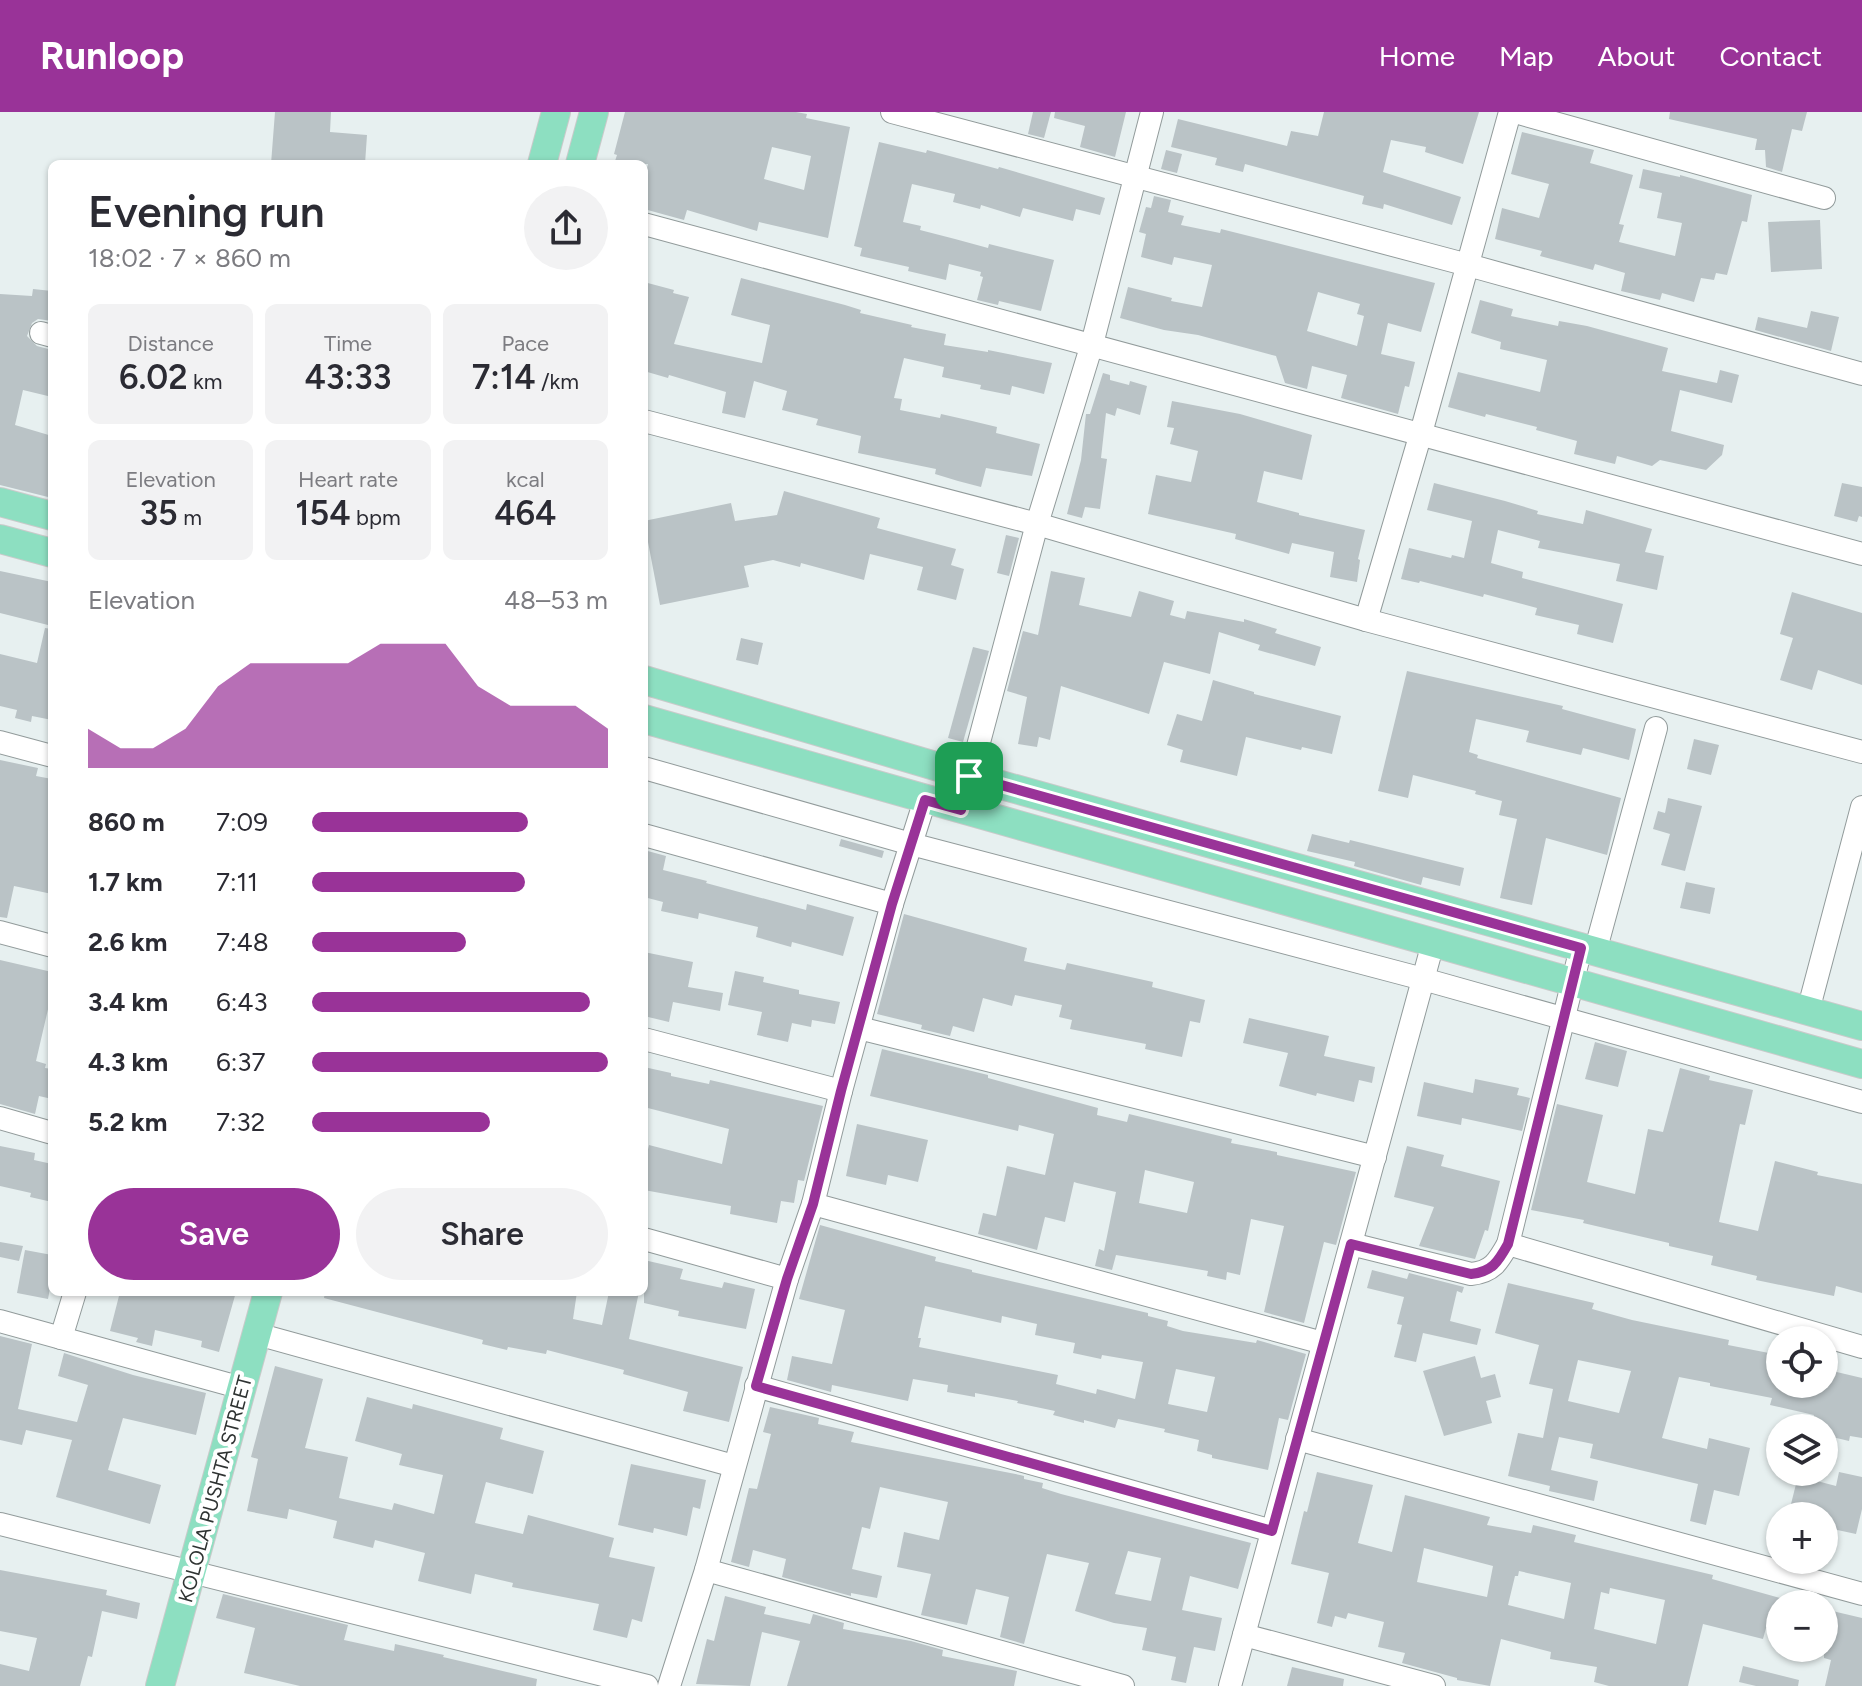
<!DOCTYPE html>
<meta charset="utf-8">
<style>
:root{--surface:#fff;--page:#f2f2f3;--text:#2b2b33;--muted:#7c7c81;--accent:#993398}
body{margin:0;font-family:Figtree,sans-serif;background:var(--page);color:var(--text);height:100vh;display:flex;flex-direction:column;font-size:30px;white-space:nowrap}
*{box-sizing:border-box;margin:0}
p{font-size:26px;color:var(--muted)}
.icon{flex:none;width:44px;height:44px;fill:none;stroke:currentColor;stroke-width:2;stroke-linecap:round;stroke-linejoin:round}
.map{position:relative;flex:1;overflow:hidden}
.drawer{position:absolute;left:48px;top:48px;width:600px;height:1136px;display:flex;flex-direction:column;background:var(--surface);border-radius:12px;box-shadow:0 2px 6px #0004}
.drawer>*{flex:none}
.fabs{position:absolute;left:1766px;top:1214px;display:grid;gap:16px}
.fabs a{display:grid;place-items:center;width:72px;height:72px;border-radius:50%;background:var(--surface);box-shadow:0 2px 6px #0004;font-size:40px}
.pin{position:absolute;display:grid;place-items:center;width:68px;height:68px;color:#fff;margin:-34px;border-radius:16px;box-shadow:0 4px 12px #0006}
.round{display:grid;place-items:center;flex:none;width:84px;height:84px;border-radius:42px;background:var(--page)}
.overview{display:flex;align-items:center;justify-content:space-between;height:136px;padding:0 40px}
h1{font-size:44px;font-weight:600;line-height:60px}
.stats{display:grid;grid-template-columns:repeat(3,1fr);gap:12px;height:136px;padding:8px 40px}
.stats div{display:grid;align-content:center;border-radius:12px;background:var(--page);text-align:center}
.stats b{font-size:34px;font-weight:600}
.stats small{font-size:22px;font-weight:400}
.stats p{font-size:22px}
.chart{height:224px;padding:16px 40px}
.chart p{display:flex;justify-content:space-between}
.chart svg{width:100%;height:144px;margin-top:8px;fill:var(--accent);opacity:.7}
.cta{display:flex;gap:16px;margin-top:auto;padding:16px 40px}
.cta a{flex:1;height:92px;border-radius:48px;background:var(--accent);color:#fff;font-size:32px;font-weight:600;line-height:92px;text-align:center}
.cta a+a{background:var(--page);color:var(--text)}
ul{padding:0 40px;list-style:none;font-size:26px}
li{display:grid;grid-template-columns:128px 96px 1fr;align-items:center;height:60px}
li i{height:20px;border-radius:10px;background:var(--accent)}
header{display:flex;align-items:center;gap:48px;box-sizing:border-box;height:112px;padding:0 40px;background:var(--accent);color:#fff}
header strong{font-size:38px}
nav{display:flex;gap:44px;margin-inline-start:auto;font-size:28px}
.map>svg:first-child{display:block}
.building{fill:#bac3c6;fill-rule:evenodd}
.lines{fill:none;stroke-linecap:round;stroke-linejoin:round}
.minor-casing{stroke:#929b9b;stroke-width:24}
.major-casing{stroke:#c9caca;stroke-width:30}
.minor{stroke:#fff;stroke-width:22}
.major{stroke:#8ddfc1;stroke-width:28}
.route-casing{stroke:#fff;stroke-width:16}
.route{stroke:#993398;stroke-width:10}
.labels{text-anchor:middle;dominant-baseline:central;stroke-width:8;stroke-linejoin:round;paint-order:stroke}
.street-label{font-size:20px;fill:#2f3332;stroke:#fff}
</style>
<header>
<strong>Runloop</strong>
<nav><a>Home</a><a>Map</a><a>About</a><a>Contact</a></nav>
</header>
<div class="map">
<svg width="1862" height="1574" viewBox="0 0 1862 1574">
<rect width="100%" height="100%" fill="#e7f0f0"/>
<g class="building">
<path d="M275 0H331L330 20 367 23 365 52H271Z"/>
<path d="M625 0H796L807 2 806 6 850 15 828 126 759 110 757 119 687 98 684 108 644 97V70L648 52H614L617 43 614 42ZM772 35 811 44 804 78 764 67Z"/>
<path d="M1033 0H1051L1044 26 1028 22Z"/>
<path d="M1055 0H1126L1115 45 1080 35 1085 14 1054 6Z"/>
<path d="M1324 0H1479L1463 52 1425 40 1426 35 1391 28 1383 60 1461 85 1452 113 1384 92 1383 97 1362 92 1364 84 1245 52 1243 60 1215 53 1217 46 1171 35 1178 7 1287 34 1291 19 1318 24Z"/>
<path d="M1670 0H1807L1802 19 1792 17 1782 60 1766 55 1765 38H1755L1757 27 1669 7Z"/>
<path d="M1522 20 1594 38 1590 51 1633 63 1619 112 1624 113 1619 130 1675 144 1682 111 1657 106 1662 81 1639 76 1643 57 1680 65V63L1752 83 1747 110 1742 109 1727 163 1716 161 1714 168 1701 166 1694 190 1662 181 1660 188 1621 179 1625 161 1595 152 1593 158 1540 144 1542 139 1495 127 1502 96 1539 106 1549 72 1511 62Z"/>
<path d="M879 30 926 41 927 38 998 57 999 55 1105 86 1100 103 1076 97 1073 109 1023 96 1020 105 981 93 980 97 953 90 955 82 912 72 903 110 921 114 920 118 955 127 988 136 989 132 1054 148 1041 199 999 189 998 193 977 188 983 165 980 164 981 160 949 152 946 168 908 159 909 155 860 144 862 136 854 134Z"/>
<path d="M1166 38 1182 42 1177 61 1161 57Z"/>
<path d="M1154 84 1171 88 1168 100 1184 104 1181 113 1220 121 1221 117 1435 171 1421 220 1388 211 1381 242 1415 250 1409 275 1405 274 1398 302 1341 286 1347 263 1312 254 1307 277 1285 271 1276 244 1198 223 1164 218 1120 206 1128 175 1172 186 1171 189 1202 195 1212 153 1174 145 1172 153 1141 145 1146 122 1139 120 1146 95 1151 96ZM1318 180 1360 192 1357 202 1364 204 1357 234 1307 219Z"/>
<path d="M1820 108 1822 157 1771 160 1768 110Z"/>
<path d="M741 166 845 193 861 198 860 201 912 213 911 215 946 222 944 233 988 240V238L1052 251 1044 282 1012 274 1010 283 980 277 981 273 942 265 944 255 904 246 894 286 902 287 900 298 940 306 941 302 972 309 997 315 996 321 1040 332 1032 364 986 356 981 375 958 369 935 362 936 357 858 341 861 324 816 313 818 307 782 298 787 279 754 269 745 306 722 301 726 280 669 263 668 266 644 259V170L674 178 673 181 689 185 674 232 762 251 770 213 731 203Z"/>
<path d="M33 177 52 179V209L38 207 32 211 27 224 37 234 52 238V285L23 278 15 313 52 324V386L0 373V182L32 184Z"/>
<path d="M1480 188 1513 197 1511 204 1558 214 1559 209 1587 214 1668 236 1662 259 1717 271 1720 258 1739 263 1732 291 1680 278 1671 319 1724 333 1722 343 1706 358 1660 348 1652 354 1617 344 1615 352 1574 342 1577 329 1536 318 1537 315 1486 302 1485 305 1448 295 1458 260 1540 280 1547 248 1500 237 1501 230 1471 221Z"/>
<path d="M1811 199 1839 205 1831 239 1755 218 1758 205 1807 216Z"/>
<path d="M1103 261 1110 263V268L1129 273 1130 269 1147 274 1140 303 1117 296 1115 304 1106 301 1101 346 1107 347 1100 397 1085 395 1082 406 1067 402 1081 348 1086 302H1090Z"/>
<path d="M1172 289 1240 302 1312 323 1302 368 1264 359 1257 390 1299 401V403L1365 418 1358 447 1360 448 1357 470 1330 465 1334 440 1292 431 1289 442 1235 427 1236 422 1148 402 1156 363 1191 370 1198 339 1170 332 1174 316 1167 315Z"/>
<path d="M1434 371 1505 389 1538 399 1537 402 1583 412 1586 398 1652 417 1645 440 1664 444 1657 478 1616 469 1620 452 1538 436 1540 429 1498 418 1491 451 1523 460 1522 466 1623 492 1613 531 1577 522 1579 513 1535 503 1537 496 1484 482 1483 485 1420 469 1419 471 1401 467 1409 436 1451 446 1452 443 1464 446 1472 409 1427 398Z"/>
<path d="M1842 371 1862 375V405L1859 404 1857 410 1834 404Z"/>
<path d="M784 379 880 406 877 416 956 437 951 453 964 457 956 488 917 478 923 455 870 442 864 468 801 451 800 455 773 448 744 454 749 475 660 493 644 409 731 391 735 409 777 403Z"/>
<path d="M1006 423 1019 426 1009 464 997 461Z"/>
<path d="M0 459 52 470V514L0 501Z"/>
<path d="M1051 459 1085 466 1079 493 1131 505 1139 479 1174 489 1170 503 1185 507 1187 499 1244 510V507L1277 517 1275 521 1321 535 1315 554 1258 538 1260 533 1219 520 1210 562 1164 550 1149 602 1061 574 1050 628 1039 625 1037 635 1018 632 1027 585 1007 579 1023 519 1038 523Z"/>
<path d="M1792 480 1862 501V573L1818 558 1812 578 1780 568 1793 526 1780 522Z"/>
<path d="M45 516 52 517V608L32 604 31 610 15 606 17 598 0 594V542L37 551Z"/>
<path d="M741 526 763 531 758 553 736 548Z"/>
<path d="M973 535 989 539 963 630 948 626Z"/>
<path d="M1407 559 1563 594 1562 597 1636 617 1629 648 1583 636 1581 643 1526 630 1529 619 1476 607 1469 640 1478 643 1477 646 1621 686 1607 743 1546 726 1532 793 1500 786 1517 707 1499 703 1502 689 1475 682 1476 679 1413 663 1408 686 1378 679Z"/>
<path d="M1213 568 1254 580V582L1341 604 1332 642 1302 635 1301 638 1246 625 1237 664 1180 650 1183 638 1167 633 1177 602 1202 609Z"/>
<path d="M1694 627 1719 633 1711 663 1687 657Z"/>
<path d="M0 648 38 656 36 664 52 667V782L14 774 7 806 0 805Z"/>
<path d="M1668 686 1702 694 1685 759 1661 753 1670 722 1653 717 1658 699 1665 701Z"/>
<path d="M1312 722 1349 731 1350 728 1464 756 1460 774 1423 765 1421 773 1354 754 1355 750 1307 739Z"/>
<path d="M841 727 884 739 882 746 839 734Z"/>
<path d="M644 738 666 744 663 758 707 769 706 771 806 798 807 792 854 805 843 844 792 830 791 835 756 825 758 815 699 801 698 807 661 799 663 790 644 785Z"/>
<path d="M1686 770 1715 776 1710 802 1680 796Z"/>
<path d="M904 802 1027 836 1024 849 1065 858 1067 851 1153 870 1152 875 1205 888 1200 911 1190 909 1182 945 1145 937 1146 932 1070 917 1072 908 1059 905 1062 893 1015 883 1012 894 983 886 974 920 953 914 950 924 921 917 922 913 877 902Z"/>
<path d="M644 840 693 850 688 875 723 881 720 899 673 890 669 910 644 904Z"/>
<path d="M0 848 52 860V880L36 949 46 952 45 956 52 957V987L39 984 35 1002 0 992Z"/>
<path d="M735 859 764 865 763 870 799 878V882L840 890 835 912 812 908 811 915 792 911 788 930 757 923 762 900 728 893Z"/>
<path d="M1249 906 1329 924 1324 944 1375 955 1372 971 1359 968 1354 990 1317 981 1316 984 1279 974 1288 941 1243 931Z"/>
<path d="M1595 930 1627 939 1618 975 1585 967Z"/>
<path d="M882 937 988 963V966L1098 996 1097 1003 1127 1010 1129 1002 1232 1027 1231 1031 1277 1040V1043L1356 1060 1336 1133 1324 1130 1304 1211 1264 1200 1284 1114 1251 1107 1240 1163 1227 1160 1226 1168 1207 1164 1208 1159 1116 1143 1112 1158 1095 1154 1099 1137 1104 1139 1116 1080 1077 1071 1074 1070 1065 1110 1045 1105 1037 1138 978 1122 983 1101 996 1104 1007 1054 1045 1063 1054 1022 1019 1013 1018 1019 870 984ZM1145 1058 1194 1070 1187 1101 1139 1091Z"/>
<path d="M644 955 671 961V964L709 972 710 968 823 994 804 1069 798 1068 794 1091 781 1089 777 1111 730 1102 731 1094 644 1078V1055L649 1033 722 1052 729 1017 644 995Z"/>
<path d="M1680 956 1710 964 1709 968 1753 978 1745 1013 1740 1012 1719 1110 1758 1119 1775 1049 1818 1060 1817 1063 1862 1072V1181L1836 1174 1834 1184 1756 1168 1757 1164 1711 1153 1713 1144 1669 1134V1131L1583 1111 1584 1108 1531 1098 1557 992 1603 1003 1587 1070 1635 1082 1648 1017 1663 1020Z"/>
<path d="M1475 967 1519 976 1517 983 1530 986 1522 1019 1462 1006 1461 1013 1417 1004 1424 970 1473 981Z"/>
<path d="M857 1012 928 1028 918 1070 888 1063 886 1073 846 1064Z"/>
<path d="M0 1034 35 1041 34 1048 52 1052V1090L30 1085 31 1081 0 1074Z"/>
<path d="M1407 1034 1444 1043 1441 1054 1500 1069 1488 1119 1485 1118 1475 1147 1419 1134 1434 1095 1394 1085Z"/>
<path d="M820 1113 936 1145 935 1149 972 1158V1160L1148 1201V1204L1168 1209 1167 1214 1183 1219 1256 1231 1257 1228 1306 1242 1288 1308 1279 1306 1268 1358 1212 1346V1343L1197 1339 1199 1328 1164 1320 1165 1317 1118 1307 1115 1316 1084 1308V1311L1053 1303 1055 1299 1017 1291 1018 1289 975 1281V1285L947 1280 948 1273 913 1267 908 1289 832 1273 831 1280 787 1268 792 1244 832 1252 845 1198 799 1187ZM925 1194 1001 1211 1002 1204 1037 1212 1035 1223 1075 1231 1073 1241 1101 1247 1102 1243 1143 1250 1135 1287 1097 1277 1096 1282 1056 1272 1058 1263 919 1235 921 1226H918ZM1176 1257 1215 1265 1207 1300 1168 1292Z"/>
<path d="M0 1130 23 1134 19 1149 0 1145Z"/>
<path d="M25 1138 52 1143V1165L48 1187 17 1181Z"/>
<path d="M644 1148 683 1157 680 1167 722 1176 724 1170 755 1177 746 1217 678 1204 679 1199 644 1191Z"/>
<path d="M1372 1158 1407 1167 1409 1161 1464 1175 1462 1181 1457 1179 1450 1209 1481 1217 1477 1233 1423 1221 1416 1250 1394 1245 1402 1213 1397 1212 1404 1185 1367 1176Z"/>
<path d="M1508 1171 1594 1191 1592 1197 1632 1208 1729 1228 1728 1233 1774 1242V1246L1780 1247V1272H1824V1257L1862 1266V1326L1850 1324 1849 1329 1824 1323V1316H1811L1814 1303 1770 1293 1772 1286 1710 1274V1271L1679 1265 1662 1326 1707 1337 1709 1326 1750 1336 1739 1384 1714 1378 1706 1413 1690 1409 1698 1372 1590 1346 1593 1332 1559 1325 1551 1358 1598 1369 1594 1389 1549 1379 1550 1374 1508 1364 1518 1321 1543 1326 1553 1277 1529 1272 1539 1233 1495 1221ZM1578 1248 1631 1259 1619 1301 1568 1289Z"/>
<path d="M120 1180H236L219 1240 201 1235 202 1229 155 1218 152 1234 136 1230 138 1226 110 1219Z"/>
<path d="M325 1180H577L573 1207 602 1213 609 1180H639L629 1227 743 1255 729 1310 683 1299 688 1280 623 1262 624 1258 547 1238 546 1242 508 1235 507 1238 482 1232 483 1228 324 1186Z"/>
<path d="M0 1224 32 1232 18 1297 77 1310 88 1273 58 1264 64 1241 133 1263 206 1281 196 1323 123 1306 108 1358 161 1373 150 1412 56 1385 72 1328 26 1318 22 1333 0 1328Z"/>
<path d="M1475 1244 1481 1266 1495 1262 1501 1285 1486 1289 1492 1311 1444 1324 1423 1259Z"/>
<path d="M275 1254 323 1267 305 1336 348 1345 339 1386 392 1398 394 1391 434 1402 443 1363 399 1353 402 1342 355 1329 367 1285 412 1297 413 1292 503 1316 500 1327 544 1339 533 1382 486 1370 475 1411 523 1422 528 1403 614 1426 609 1445 655 1455 642 1510 632 1507 627 1526 593 1518 599 1492 512 1475 513 1471 475 1462 471 1482 418 1469 425 1441 375 1428 373 1436 333 1426 337 1409 289 1397 287 1407 247 1399 258 1347 251 1345Z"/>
<path d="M770 1295 819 1306 818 1312 854 1320 851 1330 1020 1363 1024 1364V1367L1043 1371 1042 1376 1061 1382 1251 1431 1238 1477 1190 1464 1182 1498 1222 1506 1215 1539 1194 1535 1186 1571 1171 1568 1176 1545 1142 1538 1147 1516 1114 1511 1075 1499 1089 1451 1047 1442 1024 1532 1000 1525 1009 1485 976 1477 967 1513 921 1503 931 1462 897 1455 904 1420 939 1428 948 1390 880 1375 870 1417 862 1415 852 1457 882 1464 877 1486 851 1481V1484L782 1465 786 1447 753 1438 749 1455 731 1450 749 1376 757 1377 771 1322 763 1320ZM1128 1439 1161 1446 1151 1489 1115 1482Z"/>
<path d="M631 1352 706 1368 700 1397 693 1395 687 1424 654 1416 653 1421 618 1413Z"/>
<path d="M1317 1360 1373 1373 1358 1431 1392 1440 1405 1383 1490 1405 1487 1413 1531 1421 1533 1413 1576 1423 1574 1430 1713 1463 1712 1467 1780 1486V1519L1766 1516 1763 1527 1703 1512 1688 1574H1609L1594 1570 1597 1555 1550 1547 1551 1540 1501 1527 1490 1574 1457 1568V1566L1402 1551 1405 1541 1378 1535 1384 1510 1348 1501 1346 1507 1335 1504 1332 1515 1317 1511 1329 1461 1291 1452 1304 1399 1307 1400ZM1424 1436 1493 1454 1487 1485 1417 1470ZM1519 1459 1571 1471 1564 1507 1508 1493 1515 1464H1518ZM1610 1476 1665 1488 1656 1532 1594 1517 1601 1480 1609 1482Z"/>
<path d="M1839 1360 1862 1365V1397L1856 1422 1828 1416 1830 1404H1788L1798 1364 1836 1374Z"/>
<path d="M0 1458 107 1478 106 1483 140 1491 137 1507 102 1499 92 1545 88 1544 80 1574H0V1552L29 1559 37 1526 0 1519Z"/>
<path d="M223 1482 348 1513 344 1528 394 1539 395 1532 444 1543 443 1545 537 1567 536 1574H300L244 1561 255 1516 216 1506Z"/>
<path d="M725 1484 766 1495 764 1502 810 1512 813 1502 844 1511 843 1517 911 1529 943 1538 942 1544 1017 1559 1014 1574H787L800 1529 762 1520 750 1574 696 1572 707 1527 714 1529Z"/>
<path d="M1824 1497 1862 1506V1574H1825L1831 1548 1824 1546Z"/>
<path d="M1743 1554 1799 1568 1798 1574H1756L1739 1570Z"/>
<path d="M1292 1555 1344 1567 1343 1574H1287Z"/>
</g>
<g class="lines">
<defs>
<g id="minor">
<path d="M892 0 1468 153 1862 262"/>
<path d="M1515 0 1824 86"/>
<path d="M644 112 1862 442"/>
<path d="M41 221 52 224"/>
<path d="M644 309 1037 412 1366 508 1862 640"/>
<path d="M1366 508 1421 321 1510 0"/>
<path d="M0 630 52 644"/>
<path d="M644 656 911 732 1423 867 1862 990"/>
<path d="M961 698 1037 412 1092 232 1152 0"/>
<path d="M644 723 892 792"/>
<path d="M0 820 52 834"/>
<path d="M1595 840 1656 616"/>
<path d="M1808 899 1862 695"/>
<path d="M859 916 1375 1045"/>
<path d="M644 927 841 979"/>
<path d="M0 1006 52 1021"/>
<path d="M813 1092 1323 1231"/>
<path d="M644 1127 787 1167"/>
<path d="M1351 1132 1471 1162C1492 1160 1498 1150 1508 1132L1581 836"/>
<path d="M1508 1132 1862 1235"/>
<path d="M0 1209 242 1276"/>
<path d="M257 1222 734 1354"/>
<path d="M61 1226 75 1180"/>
<path d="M756 1274 1272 1419"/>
<path d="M1297 1327 1862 1482"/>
<path d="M0 1412 647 1574"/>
<path d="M706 1458 1123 1574"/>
<path d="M1244 1523 1434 1574"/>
<path d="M669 1574 706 1458 787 1167 813 1092 841 979 892 792 925 688"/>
<path d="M1230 1574 1433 831"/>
</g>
<g id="major">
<path d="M542 52 556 0"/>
<path d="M580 52 594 0"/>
<path d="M0 390 52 404"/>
<path d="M0 427 52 441"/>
<path d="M644 568 969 664 1862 914"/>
<path d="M644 607 1862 952"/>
<path d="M160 1574 268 1180"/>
</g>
</defs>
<use href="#minor" class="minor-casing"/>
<use href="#major" class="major-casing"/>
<use href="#minor" class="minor"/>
<use href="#major" class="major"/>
</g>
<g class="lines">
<defs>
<path id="route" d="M969 664 1581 836 1508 1132C1498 1150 1492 1160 1471 1162L1351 1132 1272 1419 756 1274 787 1167 813 1092 841 979 892 792 925 688 961 698Z"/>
</defs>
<use href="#route" class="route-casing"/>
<use href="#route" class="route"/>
</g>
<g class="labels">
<g class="street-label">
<text transform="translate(215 1377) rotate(-75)">KOLOLA PUSHTA STREET</text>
</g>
</g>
</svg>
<div class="fabs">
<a><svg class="icon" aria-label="locate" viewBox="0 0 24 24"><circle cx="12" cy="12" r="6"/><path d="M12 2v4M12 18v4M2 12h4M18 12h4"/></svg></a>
<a><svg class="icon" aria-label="layers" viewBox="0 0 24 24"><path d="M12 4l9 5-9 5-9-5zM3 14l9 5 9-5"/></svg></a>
<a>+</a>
<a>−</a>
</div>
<div class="pin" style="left:969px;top:664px;background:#1e9e55"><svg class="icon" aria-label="arrive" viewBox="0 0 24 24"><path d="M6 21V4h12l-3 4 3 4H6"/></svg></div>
<section class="drawer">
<div class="overview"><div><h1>Evening run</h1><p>18:02 · 7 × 860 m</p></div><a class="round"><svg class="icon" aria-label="share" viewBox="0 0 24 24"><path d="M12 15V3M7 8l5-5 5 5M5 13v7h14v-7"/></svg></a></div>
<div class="stats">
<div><p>Distance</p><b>6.02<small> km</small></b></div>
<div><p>Time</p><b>43:33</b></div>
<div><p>Pace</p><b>7:14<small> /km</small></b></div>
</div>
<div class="stats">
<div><p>Elevation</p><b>35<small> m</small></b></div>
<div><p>Heart rate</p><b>154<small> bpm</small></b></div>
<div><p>kcal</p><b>464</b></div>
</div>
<div class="chart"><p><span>Elevation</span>48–53 m</p>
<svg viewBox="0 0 160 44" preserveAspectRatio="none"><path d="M0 44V32L10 38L20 38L30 32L40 19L50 12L60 12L70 12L80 12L90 6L100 6L110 6L120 19L130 25L140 25L150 25L160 32V44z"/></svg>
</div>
<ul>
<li><b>860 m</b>7:09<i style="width:73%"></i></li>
<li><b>1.7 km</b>7:11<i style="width:72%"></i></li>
<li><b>2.6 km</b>7:48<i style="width:52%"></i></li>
<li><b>3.4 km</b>6:43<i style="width:94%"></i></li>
<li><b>4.3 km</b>6:37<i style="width:100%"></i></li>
<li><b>5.2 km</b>7:32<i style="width:60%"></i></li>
</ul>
<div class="cta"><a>Save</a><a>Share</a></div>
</section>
</div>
